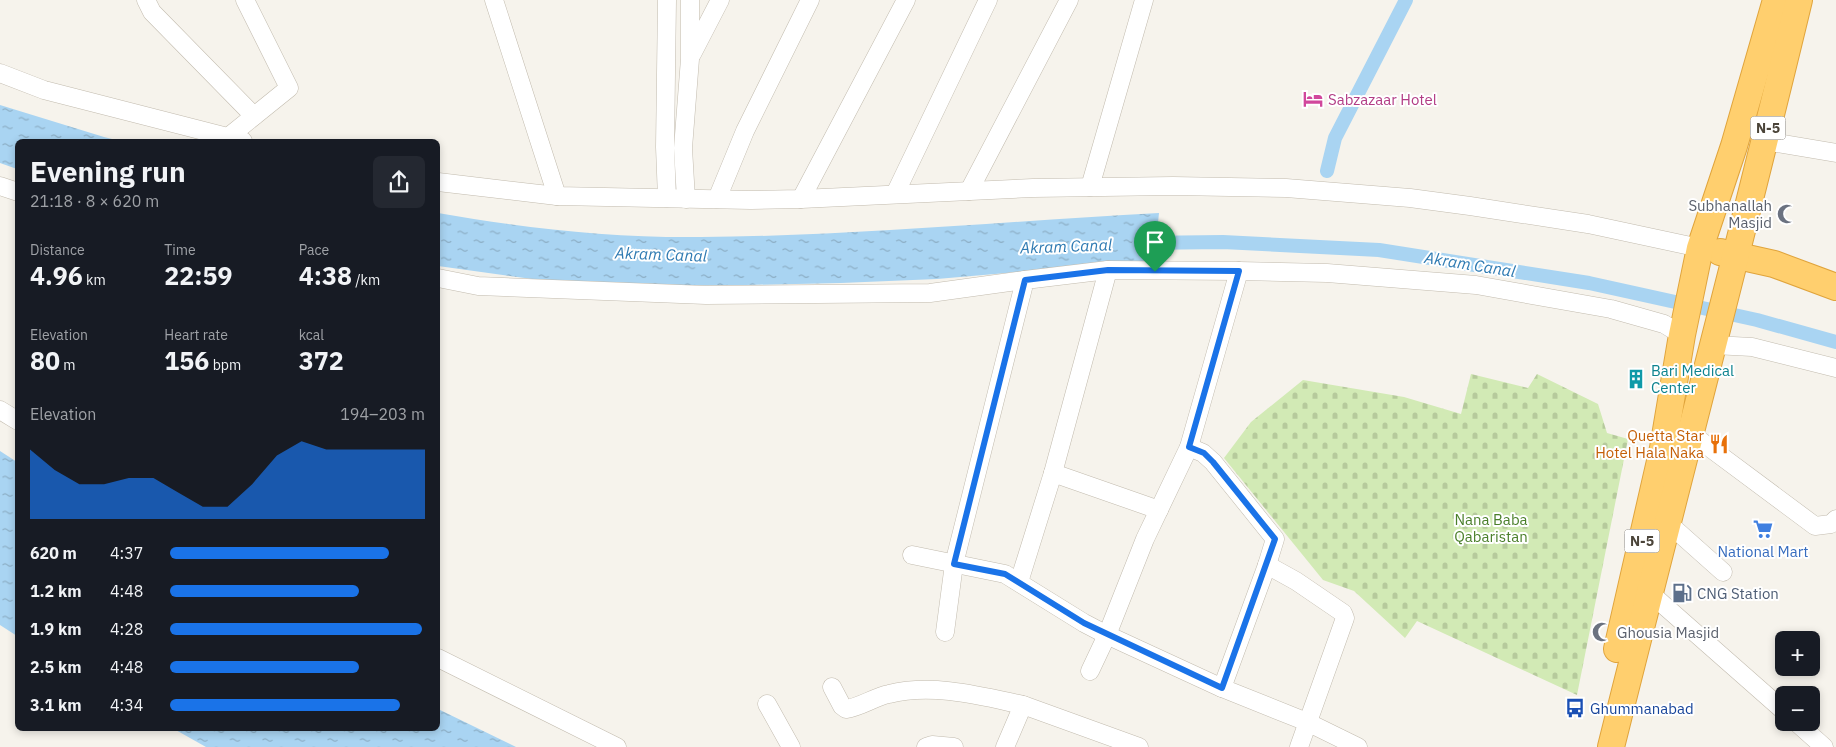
<!DOCTYPE html>
<meta charset="utf-8">
<style>
:root{--surface:#171b24;--page:#242831;--text:#f1f3f6;--muted:#9ea1a6;--accent:#1a73e8}
body{margin:0;font-family:"IBM Plex Sans",sans-serif;background:var(--page);color:var(--text);height:100vh;display:flex;flex-direction:column;font-size:19px;white-space:nowrap}
*{box-sizing:border-box;margin:0}
p{font-size:16px;color:var(--muted)}
.icon{flex:none;width:28px;height:28px;fill:none;stroke:currentColor;stroke-width:2;stroke-linecap:round;stroke-linejoin:round}
.map{position:relative;flex:1;overflow:hidden}
.sheet{position:absolute;left:15px;top:139px;width:425px;height:592px;display:flex;flex-direction:column;background:var(--surface);border-radius:8px;box-shadow:0 2px 8px #0003}
.sheet>*{flex:none}
.fabs{position:absolute;left:1775px;top:631px;display:grid;gap:10px}
.fabs a{display:grid;place-items:center;width:45px;height:45px;border-radius:8px;background:var(--surface);box-shadow:0 2px 8px #0003;font-size:25px}
.pin{position:absolute;display:grid;place-items:center;width:42px;height:42px;color:#fff;margin:-51px -21px;border-radius:50% 50% 50% 0;rotate:-45deg;box-shadow:0 0 5px #0007}
.pin .icon{rotate:45deg}
.round{display:grid;place-items:center;flex:none;width:52px;height:52px;border-radius:8px;background:var(--page)}
.head{display:flex;align-items:center;justify-content:space-between;height:85px;padding:0 15px}
h1{font-size:28px;font-weight:700;line-height:38px}
.metrics{display:grid;grid-template-columns:repeat(3,1fr);gap:8px;height:85px;padding:5px 15px}
.metrics div{display:grid;align-content:center}
.metrics b{font-size:25px;font-weight:700}
.metrics small{font-size:14px;font-weight:400}
.metrics p{font-size:14px}
.chart{height:140px;padding:10px 15px}
.chart p{display:flex;justify-content:space-between}
.chart svg{width:100%;height:90px;margin-top:5px;fill:var(--accent);opacity:.7}
ul{padding:0 15px;list-style:none;font-size:16px}
li{display:grid;grid-template-columns:80px 60px 1fr;align-items:center;height:38px}
li i{height:12px;border-radius:6px;background:var(--accent)}
.map>svg:first-child{display:block}
.cemetery{fill:url(#cemetery-stones)}
.water{fill:url(#water-ripples)}
.lines{fill:none;stroke-linecap:round;stroke-linejoin:round}
.canal{stroke:#a9d4f2;stroke-width:14}
.minor-casing{stroke:#c2bbae;stroke-width:19}
.highway-casing{stroke:#e0a43c;stroke-width:28}
.minor{stroke:#fff;stroke-width:18}
.highway{stroke:#ffcf6e;stroke-width:26}
.route-casing{stroke:#fff;stroke-width:10}
.route{stroke:#1a73e8;stroke-width:6}
.labels{text-anchor:middle;dominant-baseline:central;stroke-width:4;stroke-linejoin:round;paint-order:stroke}
.shield{fill:#fff;stroke:#817c74;stroke-width:1}
.shield-label{font-size:14px;font-weight:bold;fill:#4b4439}
.hotel-label{font-size:15px;fill:#b23c85;stroke:#fff;text-anchor:start}
.worship-label{font-size:15px;fill:#5b616d;stroke:#fff;text-anchor:end}
.culture-label{font-size:15px;fill:#0d838f;stroke:#fff;text-anchor:start}
.food-label{font-size:15px;fill:#c56008;stroke:#fff;text-anchor:end}
.park-label{font-size:15px;fill:#4a7f2a;stroke:#fff}
.shop-label{font-size:15px;fill:#366cbe;stroke:#fff}
.service-label{font-size:15px;fill:#4e5e75;stroke:#fff;text-anchor:start}
.transit-label{font-size:15px;fill:#164399;stroke:#fff;text-anchor:start}
.water-label{font-size:16px;font-style:italic;fill:#2e7ab2;stroke:#fff}
</style>
<div class="map">
<svg width="1836" height="747" viewBox="0 0 1836 747">
<defs>
<pattern id="cemetery-stones" width="16" height="16" patternUnits="userSpaceOnUse" patternTransform="scale(1.25)"><rect width="16" height="16" fill="#d2eab5"/><path d="M2 7V4a2 2 0 0 1 4 0v3zM10 15v-3a2 2 0 0 1 4 0v3z" fill="#b6ca9c"/></pattern>
<pattern id="water-ripples" width="26" height="14" patternUnits="userSpaceOnUse" patternTransform="scale(1.25)"><rect width="26" height="14" fill="#a9d4f2"/><path d="M2 4q2-2 4 0t4 0M15 11q2-2 4 0t4 0" fill="none" stroke="#8caec5"/></pattern>
</defs>
<rect width="100%" height="100%" fill="#f6f3ec"/>
<path class="cemetery" d="M1471 374 1528 388 1537 374 1598 404 1607 433 1628 439 1577 695 1417 621 1405 638 1354 591 1323 580 1224 458 1251 422 1303 380 1404 397 1461 414Z"/>
<g class="water">
<path d="M0 105 104 137 120 141H18L17 169 0 163Z"/>
<path d="M438 213C524 228 613 238 701 237 854 236 1006 221 1159 213L1156 242 1152 266 1076 267 937 279 841 283 746 285 623 286 532 279 438 266Z"/>
<path d="M0 451 17 462V636L0 625Z"/>
<path d="M438 709 516 747H206L174 729H438Z"/>
</g>
<g class="lines">
<g class="canal">
<path d="M1327 171 1335 138 1406 0"/>
<path d="M1139 243 1223 242 1379 250 1589 283 1757 320 1836 342"/>
</g>
<defs>
<g id="minor">
<path d="M146 0 152 12 254 116"/>
<path d="M494 0 557 196"/>
<path d="M667 0 665 147 667 198"/>
<path d="M692 54 720 0"/>
<path d="M0 73 44 90 243 141"/>
<path d="M227 138 289 88 245 0"/>
<path d="M1765 141 1836 153"/>
<path d="M438 182 557 196 751 200 801 199 1033 188 1173 186 1286 188 1410 198 1470 206 1588 224 1700 248"/>
<path d="M0 186 18 192"/>
<path d="M1090 187 1144 0"/>
<path d="M969 191 1069 0"/>
<path d="M895 194 988 0"/>
<path d="M686 199 683 148 690 59V0"/>
<path d="M717 199 745 131 810 0"/>
<path d="M801 199 906 0"/>
<path d="M438 278 478 286 706 295 930 293 1025 280"/>
<path d="M1714 345 1752 347 1836 368"/>
<path d="M0 410 18 421"/>
<path d="M1690 433 1815 526 1831 524 1836 519"/>
<path d="M1189 447 1203 453 1213 462 1275 539 1267 565"/>
<path d="M1053 473 1159 510"/>
<path d="M1668 523 1723 572"/>
<path d="M912 555 1005 574 1084 623 1107 635 1222 688 1307 722 1358 747"/>
<path d="M1019 582 1053 473 1108 270 1239 271"/>
<path d="M1650 593 1784 711"/>
<path d="M945 632 954 564 1025 280 1108 270"/>
<path d="M438 658 617 747"/>
<path d="M1090 671 1107 635 1145 539 1189 447 1239 271 1327 273 1476 285 1611 309 1664 324 1682 335"/>
<path d="M832 687 842 706 846 709C861 707 874 697 889 694 933 683 981 696 1023 705"/>
<path d="M1222 688 1267 565 1296 581 1343 613 1345 618 1299 747"/>
<path d="M767 704 791 747"/>
<path d="M1796 722 1824 747"/>
<path d="M926 747 932 745 954 747"/>
<path d="M1005 747 1023 705 1139 747"/>
</g>
<g id="highway">
<path d="M1720 252 1774 264 1836 287"/>
<path d="M1617 649 1663 448 1682 335 1700 248 1734 146 1776 0"/>
<path d="M1611 747C1673 498 1739 250 1799 0"/>
</g>
</defs>
<use href="#minor" class="minor-casing"/>
<use href="#highway" class="highway-casing"/>
<use href="#minor" class="minor"/>
<use href="#highway" class="highway"/>
</g>
<g class="lines">
<defs>
<path id="route" d="M1108 270 1239 271 1189 447 1204 453 1213 462 1275 539 1222 688 1084 623 1005 574 954 564 1025 280Z"/>
</defs>
<use href="#route" class="route-casing"/>
<use href="#route" class="route"/>
</g>
<defs>
<symbol id="hotel-bare" viewBox="-9 -9 18 18"><path d="M-6-4.5h1.5V1H6V5H4.5V3h-9V5H-6ZM-4 0a1.8 1.8 0 1 1 3.6 0ZM.5 0V-2.5h3Q6-2.5 6 0Z" fill="#d1479c" stroke="#fff" stroke-width="2.5" paint-order="stroke"/></symbol>
<symbol id="mosque-bare" viewBox="-9 -9 18 18"><path d="M3.5-4.9A6 6 0 1 0 3.5 4.9A5 5 0 1 1 3.5-4.9Z" fill="#6b7280" stroke="#fff" stroke-width="2.5" paint-order="stroke"/></symbol>
<symbol id="building-bare" viewBox="-9 -9 18 18"><path d="M-4-6H4V6H1V3H-1V6H-4ZM-2.5-4.3h1.7v1.8h-1.7ZM.8-4.3h1.7v1.8H.8ZM-2.5-1h1.7V.8h-1.7ZM.8-1h1.7V.8H.8Z" fill="#0f9aa8" stroke="#fff" stroke-width="2.5" paint-order="stroke"/></symbol>
<symbol id="restaurant-bare" viewBox="-9 -9 18 18"><path d="M-5-6h1v4h1v-4h1v4h1v-4h1v5L-1.5 .5V6h-2V.5L-5-1ZM5-6V6H3V1.5H1.5Q1.5-4 5-6Z" fill="#e8710a" stroke="#fff" stroke-width="2.5" paint-order="stroke"/></symbol>
<symbol id="supermarket-bare" viewBox="-9 -9 18 18"><path d="M-6-5.5h2.5l.6 2H6L4.5 2H-2.5L-4.4-4H-6ZM-1.5 3.2a1.3 1.3 0 1 0 .1 0ZM3 3.2a1.3 1.3 0 1 0 .1 0Z" fill="#3f7fe0" stroke="#fff" stroke-width="2.5" paint-order="stroke"/></symbol>
<symbol id="fuel-bare" viewBox="-9 -9 18 18"><path d="M-5.5-6h7V0h2V4h1.3V-2.5L3-4.5l.8-.8L6-3V5H2.5V1h-1V6h-7ZM-4.2-4.7v3.2H.2V-4.7Z" fill="#5c6f8a" stroke="#fff" stroke-width="2.5" paint-order="stroke"/></symbol>
<symbol id="bus-bare" viewBox="-9 -9 18 18"><path d="M-5-6H5V4H4V6H2V4H-2V6H-4V4H-5ZM-3.5-4V0h7V-4ZM-3.5 1.2v1.5H-2V1.2ZM2 1.2v1.5H3.5V1.2Z" fill="#1a4fb4" stroke="#fff" stroke-width="2.5" paint-order="stroke"/></symbol>
</defs>
<g fill-rule="evenodd">
<use href="#hotel-bare" x="1299" y="85" width="28" height="28"/>
<use href="#mosque-bare" x="1773" y="200" width="28" height="28"/>
<use href="#building-bare" x="1622" y="365" width="28" height="28"/>
<use href="#restaurant-bare" x="1705" y="430" width="28" height="28"/>
<use href="#supermarket-bare" x="1749" y="515" width="28" height="28"/>
<use href="#fuel-bare" x="1668" y="579" width="28" height="28"/>
<use href="#mosque-bare" x="1588" y="618" width="28" height="28"/>
<use href="#bus-bare" x="1561" y="694" width="28" height="28"/>
</g>
<g class="labels">
<g class="shield">
<rect x="1750.5" y="116.5" width="35" height="23" rx="4"/>
<rect x="1624.5" y="529.5" width="35" height="23" rx="4"/>
</g>
<g class="shield-label">
<text x="1768" y="128">N-5</text>
<text x="1642" y="541">N-5</text>
</g>
<g class="hotel-label">
<text x="1328" y="99">Sabzazaar Hotel</text>
</g>
<g class="worship-label">
<text x="1772" y="205">Subhanallah<tspan x="1772" dy="17">Masjid</tspan></text>
<text x="1617" y="632" text-anchor="start">Ghousia Masjid</text>
</g>
<g class="culture-label">
<text x="1651" y="370">Bari Medical<tspan x="1651" dy="17">Center</tspan></text>
</g>
<g class="food-label">
<text x="1704" y="435">Quetta Star<tspan x="1704" dy="17">Hotel Hala Naka</tspan></text>
</g>
<g class="park-label">
<text x="1491" y="519">Nana Baba<tspan x="1491" dy="17">Qabaristan</tspan></text>
</g>
<g class="shop-label">
<text x="1763" y="551">National Mart</text>
</g>
<g class="service-label">
<text x="1697" y="593">CNG Station</text>
</g>
<g class="transit-label">
<text x="1590" y="708">Ghummanabad</text>
</g>
<g class="water-label">
<text transform="translate(1066 246) rotate(-2)">Akram Canal</text>
<text transform="translate(661 254) rotate(2)">Akram Canal</text>
<text transform="translate(1470 264) rotate(9)">Akram Canal</text>
</g>
</g>
</svg>
<div class="fabs">
<a>+</a>
<a>−</a>
</div>
<div class="pin" style="left:1155px;top:272px;background:#1e9e55"><svg class="icon" aria-label="arrive" viewBox="0 0 24 24"><path d="M6 21V4h12l-3 4 3 4H6"/></svg></div>
<section class="sheet">
<div class="head"><div><h1>Evening run</h1><p>21:18 · 8 × 620 m</p></div><a class="round"><svg class="icon" aria-label="share" viewBox="0 0 24 24"><path d="M12 15V3M7 8l5-5 5 5M5 13v7h14v-7"/></svg></a></div>
<div class="metrics">
<div><p>Distance</p><b>4.96<small> km</small></b></div>
<div><p>Time</p><b>22:59</b></div>
<div><p>Pace</p><b>4:38<small> /km</small></b></div>
</div>
<div class="metrics">
<div><p>Elevation</p><b>80<small> m</small></b></div>
<div><p>Heart rate</p><b>156<small> bpm</small></b></div>
<div><p>kcal</p><b>372</b></div>
</div>
<div class="chart"><p><span>Elevation</span>194–203 m</p>
<svg viewBox="0 0 160 44" preserveAspectRatio="none"><path d="M0 44V10L10 20L20 27L30 27L40 24L50 24L60 31L70 38L80 38L90 27L100 13L110 6L120 10L130 10L140 10L150 10L160 10V44z"/></svg>
</div>
<ul>
<li><b>620 m</b>4:37<i style="width:86%"></i></li>
<li><b>1.2 km</b>4:48<i style="width:74%"></i></li>
<li><b>1.9 km</b>4:28<i style="width:99%"></i></li>
<li><b>2.5 km</b>4:48<i style="width:74%"></i></li>
<li><b>3.1 km</b>4:34<i style="width:90%"></i></li>
</ul>
</section>
</div>
